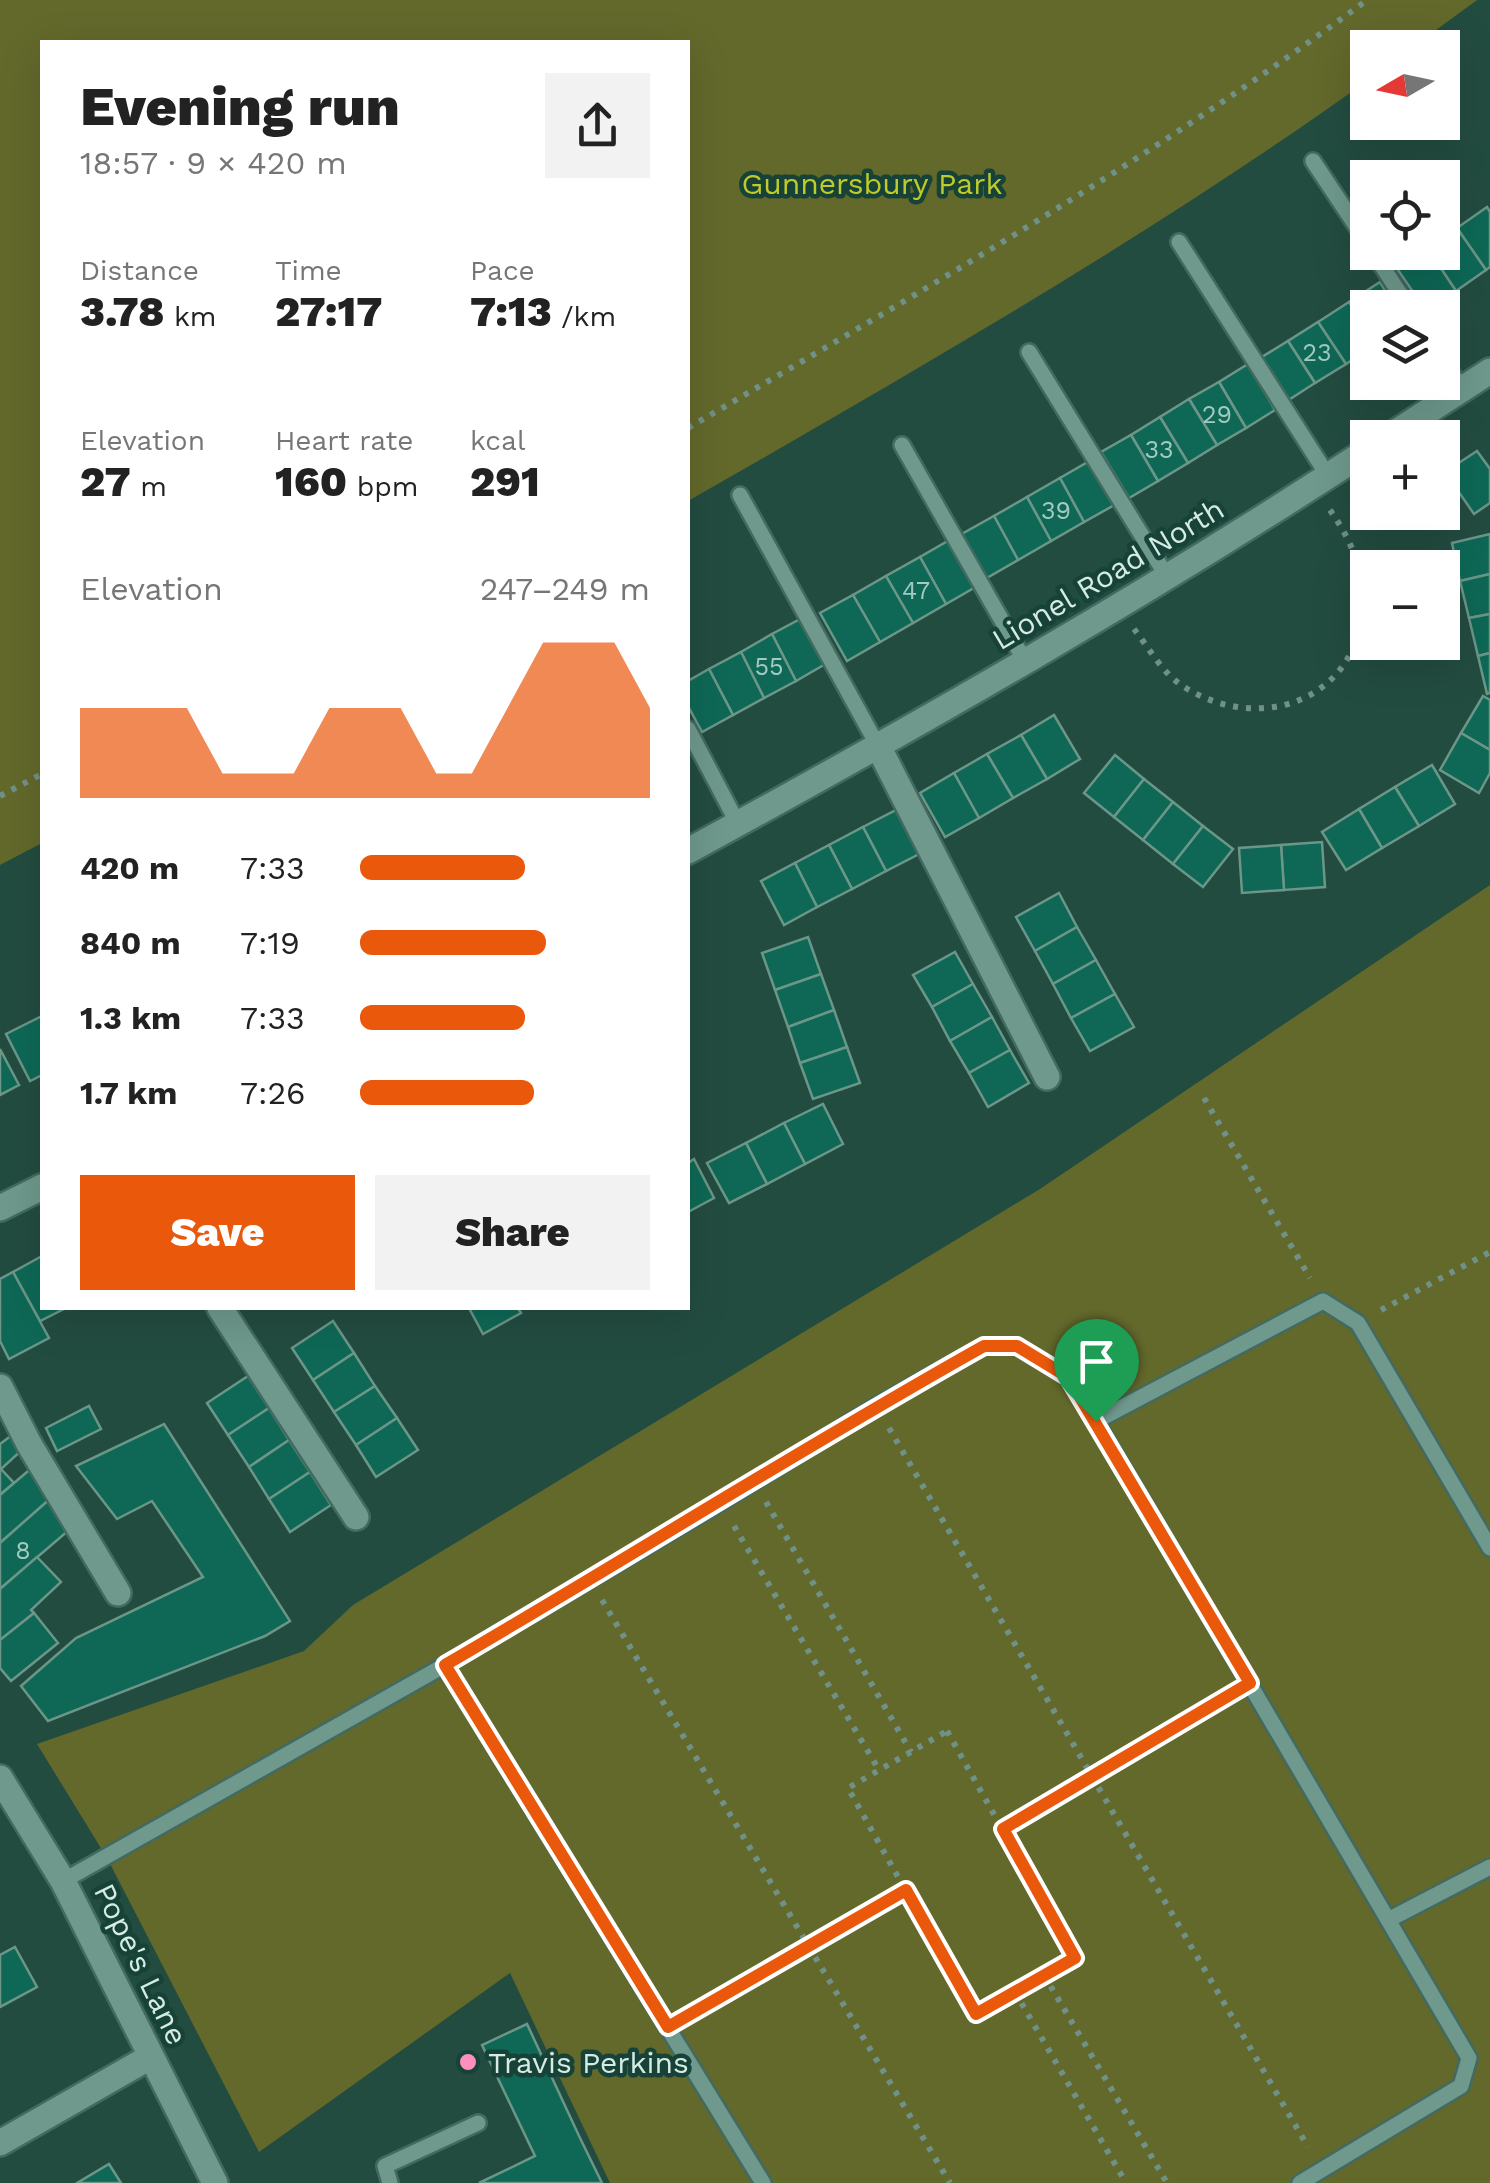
<!DOCTYPE html>
<meta charset="utf-8">
<style>
:root{--surface:#fff;--page:#f2f2f2;--text:#222;--muted:#767676;--accent:#ea580c}
body{margin:0;font-family:"Work Sans",sans-serif;background:var(--page);color:var(--text);height:100vh;display:flex;flex-direction:column;font-size:38px;white-space:nowrap}
*{box-sizing:border-box;margin:0}
p{font-size:32px;color:var(--muted)}
.icon{flex:none;width:55px;height:55px;fill:none;stroke:currentColor;stroke-width:2;stroke-linecap:round;stroke-linejoin:round}
.map{position:relative;flex:1;overflow:hidden}
.drawer{position:absolute;left:40px;top:40px;width:650px;height:1270px;display:flex;flex-direction:column;background:var(--surface);border-radius:0px;box-shadow:0 10px 40px #0002}
.drawer>*{flex:none}
.needle{width:65px;rotate:261deg}
.fabs{position:absolute;left:1350px;top:30px;display:grid;gap:20px}
.fabs a{display:grid;place-items:center;width:110px;height:110px;border-radius:0px;background:var(--surface);box-shadow:0 10px 40px #0002;font-size:50px}
.pin{position:absolute;display:grid;place-items:center;width:85px;height:85px;color:#fff;margin:-102px -42px;border-radius:50% 50% 50% 0;rotate:-45deg;box-shadow:0 0 10px #0007}
.pin .icon{rotate:45deg}
.round{display:grid;place-items:center;flex:none;width:105px;height:105px;border-radius:0px;background:var(--page)}
.head{display:flex;align-items:center;justify-content:space-between;height:170px;padding:0 40px}
h1{font-size:55px;font-weight:800;line-height:75px}
.stats{display:grid;grid-template-columns:repeat(3,1fr);gap:15px;height:170px;padding:10px 40px}
.stats div{display:grid;align-content:center}
.stats b{font-size:42px;font-weight:800}
.stats small{font-size:28px;font-weight:400}
.stats p{font-size:28px}
.chart{height:280px;padding:20px 40px}
.chart p{display:flex;justify-content:space-between}
.chart svg{width:100%;height:180px;margin-top:10px;fill:var(--accent);opacity:.7}
.primary-button{display:flex;gap:20px;margin-top:auto;padding:20px 40px}
.primary-button a{flex:1;height:115px;border-radius:0px;background:var(--accent);color:#fff;font-size:40px;font-weight:800;line-height:115px;text-align:center}
.primary-button a+a{background:var(--page);color:var(--text)}
ul{padding:0 40px;list-style:none;font-size:32px}
li{display:grid;grid-template-columns:160px 120px 1fr;align-items:center;height:75px}
li i{height:25px;border-radius:12px;background:var(--accent)}
.map>svg:first-child{display:block}
.green{fill:#63682b}
.building{fill:#0e6855;stroke:#6b9688;stroke-width:2.5}
.lines{fill:none;stroke-linecap:round;stroke-linejoin:round}
.lane-casing{stroke:#436a60;stroke-width:20}
.street-casing{stroke:#436a60;stroke-width:30}
.secondary-casing{stroke:#436a60;stroke-width:30}
.path{stroke:#709188;stroke-width:6;stroke-dasharray:5 8;stroke-linecap:butt}
.lane{stroke:#6e998c;stroke-width:15}
.street{stroke:#6e998c;stroke-width:25}
.secondary{stroke:#6e998c;stroke-width:25}
.route-casing{stroke:#fff;stroke-width:20}
.route{stroke:#ea580c;stroke-width:12}
.poi-dot{fill:#fd8ebe;stroke:#174237;stroke-width:4}
.labels{text-anchor:middle;dominant-baseline:central;stroke-width:9;stroke-linejoin:round;paint-order:stroke}
.number-label{font-size:25px;fill:#a3cac0}
.park-label{font-size:30px;fill:#c0ca29;stroke:#174237}
.street-label{font-size:30px;fill:#d5ebe4;stroke:#174237}
.poi-label{font-size:30px;fill:#d5ebe4;stroke:#174237;text-anchor:start}
</style>
<div class="map">
<svg width="1490" height="2183" viewBox="0 0 1490 2183">
<rect width="100%" height="100%" fill="#234c41"/>
<g class="green">
<path d="M0 0H1477L1413 47 1368 48 1367 81C1150 236 919 369 688 501V42H42V843L0 865Z"/>
<path d="M1490 885V2183H610L510 1973 259 2152 107 1858 37 1744 304 1651 353 1605 1040 1189Z"/>
</g>
<g class="building">
<path d="M1487 207 1490 212V267L1486 270 1457 228Z"/>
<path d="M1457 228 1486 270 1456 291 1430 252H1442V238Z"/>
<path d="M1422 252H1430L1456 291 1432 308H1424L1398 270Z"/>
<path d="M1380 282 1396 308H1368V331L1349 302Z"/>
<path d="M1349 302 1368 331V350L1346 364 1318 322Z"/>
<path d="M1318 322 1346 364 1315 383 1288 341Z"/>
<path d="M1288 341 1315 383 1284 403 1257 360Z"/>
<path d="M1248 364 1275 410 1246 428 1219 382Z"/>
<path d="M1219 382 1246 428 1217 445 1189 399Z"/>
<path d="M1189 399 1217 445 1188 463 1160 417Z"/>
<path d="M1160 417 1188 463 1158 481 1131 435Z"/>
<path d="M1131 435 1158 481 1129 498 1101 452Z"/>
<path d="M1477 451 1490 469V503L1474 514 1445 472Z"/>
<path d="M1093 459 1118 503 1084 522 1060 478Z"/>
<path d="M1060 478 1084 522 1051 541 1027 497Z"/>
<path d="M1027 497 1051 541 1018 560 994 516Z"/>
<path d="M994 516 1018 560 985 579 960 535Z"/>
<path d="M1490 534V574L1460 581 1452 543Z"/>
<path d="M953 538 979 585 946 604 920 557Z"/>
<path d="M920 557 946 604 913 623 886 576Z"/>
<path d="M1490 574V614L1469 618 1460 581Z"/>
<path d="M886 576 913 623 880 642 853 595Z"/>
<path d="M853 595 880 642 847 661 820 613Z"/>
<path d="M1490 614V653L1478 656 1469 618Z"/>
<path d="M804 617 827 663 796 681 772 634Z"/>
<path d="M772 634 796 681 764 698 741 652Z"/>
<path d="M741 652 764 698 733 715 709 669Z"/>
<path d="M1490 653V693L1487 694 1478 656Z"/>
<path d="M709 669 733 715 702 732 688 706V681Z"/>
<path d="M1483 696 1490 700V750L1461 733Z"/>
<path d="M1054 715 1080 759 1047 779 1021 735Z"/>
<path d="M1461 733 1490 750V773L1479 793 1440 770Z"/>
<path d="M1021 735 1047 779 1013 798 987 754Z"/>
<path d="M987 754 1013 798 979 818 954 773Z"/>
<path d="M1115 755 1144 779 1114 817 1084 793Z"/>
<path d="M1432 765 1455 804 1419 826 1395 787Z"/>
<path d="M954 773 979 818 945 837 920 793Z"/>
<path d="M1144 779 1173 802 1143 840 1114 817Z"/>
<path d="M1395 787 1419 826 1382 848 1359 809Z"/>
<path d="M1173 802 1203 826 1173 864 1143 840Z"/>
<path d="M898 809 921 853 886 871 863 827Z"/>
<path d="M1359 809 1382 848 1346 870 1322 832Z"/>
<path d="M1203 826 1233 849 1203 887 1173 864Z"/>
<path d="M863 827 886 871 852 889 829 845Z"/>
<path d="M1322 842 1325 887 1284 890 1281 845Z"/>
<path d="M829 845 852 889 817 907 795 863Z"/>
<path d="M1281 845 1284 890 1242 893 1239 848Z"/>
<path d="M795 863 817 907 784 925 761 881Z"/>
<path d="M1059 893 1077 927 1035 951 1016 917Z"/>
<path d="M1077 927 1096 960 1053 984 1035 951Z"/>
<path d="M808 937 821 974 775 990 762 953Z"/>
<path d="M955 952 973 984 932 1007 913 975Z"/>
<path d="M1096 960 1115 994 1071 1018 1053 984Z"/>
<path d="M821 974 834 1010 788 1027 775 990Z"/>
<path d="M973 984 992 1017 950 1041 932 1007Z"/>
<path d="M1115 994 1134 1027 1090 1051 1071 1018Z"/>
<path d="M834 1010 847 1047 800 1063 788 1027Z"/>
<path d="M42 1016V1075L30 1081 6 1034Z"/>
<path d="M992 1017 1010 1050 969 1073 950 1041Z"/>
<path d="M847 1047 860 1083 813 1099 800 1063Z"/>
<path d="M0 1049 19 1085 0 1095Z"/>
<path d="M1010 1050 1029 1083 988 1107 969 1073Z"/>
<path d="M823 1104 843 1144 805 1164 784 1123Z"/>
<path d="M784 1123 805 1164 767 1184 746 1143Z"/>
<path d="M746 1143 767 1184 729 1203 707 1163Z"/>
<path d="M694 1159 714 1198 688 1212V1163Z"/>
<path d="M42 1256V1308H66L40 1321 13 1272Z"/>
<path d="M13 1272 49 1338 9 1359 0 1341V1279Z"/>
<path d="M469 1308H518L521 1313 483 1334Z"/>
<path d="M333 1321 354 1353 313 1380 292 1348Z"/>
<path d="M354 1353 375 1386 334 1412 313 1380Z"/>
<path d="M248 1376 269 1408 228 1435 207 1403Z"/>
<path d="M375 1386 397 1418 356 1445 334 1412Z"/>
<path d="M89 1406 101 1429 57 1451 46 1428Z"/>
<path d="M269 1408 289 1440 249 1467 228 1435Z"/>
<path d="M397 1418 418 1450 376 1477 356 1445Z"/>
<path d="M164 1424 290 1621 265 1636 48 1721 21 1686 76 1638 203 1577 152 1501 117 1519 76 1466Z"/>
<path d="M16 1432 23 1449 1 1469 14 1483 0 1495V1444Z"/>
<path d="M289 1440 310 1472 269 1499 249 1467Z"/>
<path d="M34 1466 51 1498 0 1543V1495Z"/>
<path d="M310 1472 331 1505 290 1532 269 1499Z"/>
<path d="M51 1498 69 1530 0 1589V1543Z"/>
<path d="M37 1557 61 1582 31 1610 34 1613 0 1640V1589Z"/>
<path d="M34 1613 58 1643 11 1681 0 1668V1640Z"/>
<path d="M15 1947 37 1987 0 2007V1955Z"/>
<path d="M527 2024 580 2138 602 2183H479L535 2156 482 2045Z"/>
<path d="M109 2164 121 2183H77Z"/>
</g>
<g class="lines">
<defs>
<g id="lane">
<path d="M1313 161 1368 244"/>
<path d="M1179 242 1328 476"/>
<path d="M1373 252 1409 308"/>
<path d="M1029 352 1168 578"/>
<path d="M1442 359 1462 389"/>
<path d="M902 445 1026 663"/>
<path d="M740 495 879 748"/>
<path d="M688 729 738 824"/>
<path d="M1096 1421 1323 1301 1358 1323 1490 1548"/>
<path d="M63 1881 445 1665"/>
<path d="M1388 1920 1490 1867"/>
<path d="M390 2183 385 2166 478 2123"/>
<path d="M763 2183 445 1665 720 1503 876 1406 984 1346H1017L1068 1377 1079 1393 1469 2058 1461 2086 1300 2183"/>
</g>
<g id="street">
<path d="M879 748 1047 1077"/>
<path d="M220 1308 356 1517"/>
<path d="M0 1387 29 1444 118 1593"/>
<path d="M0 2143 150 2057"/>
</g>
<g id="secondary">
<path d="M1387 438 1490 371"/>
<path d="M688 851C919 725 1147 595 1368 450"/>
<path d="M0 1208 42 1187"/>
<path d="M0 1778 63 1881 215 2183"/>
</g>
</defs>
<use href="#lane" class="lane-casing"/>
<use href="#street" class="street-casing"/>
<use href="#secondary" class="secondary-casing"/>
<g class="path">
<path d="M688 428C919 293 1152 159 1367 0"/>
<path d="M1134 629C1149 648 1163 674 1184 687 1261 735 1360 700 1363 602 1364 568 1349 537 1330 510"/>
<path d="M0 796 42 774"/>
<path d="M1204 1098 1310 1278"/>
<path d="M1381 1310 1490 1252"/>
<path d="M889 1428 1308 2147"/>
<path d="M766 1502 911 1752"/>
<path d="M734 1526 879 1770"/>
<path d="M602 1600 950 2183"/>
<path d="M947 1731 1075 1958 975 2014 848 1788Z"/>
<path d="M1003 1829 1230 1695"/>
<path d="M1044 1975 1167 2183"/>
<path d="M1015 1992 1126 2183"/>
<path d="M690 2014 906 1890"/>
</g>
<use href="#lane" class="lane"/>
<use href="#street" class="street"/>
<use href="#secondary" class="secondary"/>
</g>
<g class="lines">
<defs>
<path id="route" d="M984 1346H1017L1068 1377 1250 1683 1003 1829 1075 1958 976 2014 906 1890 668 2027 445 1665C625 1560 802 1448 984 1346Z"/>
</defs>
<use href="#route" class="route-casing"/>
<use href="#route" class="route"/>
</g>
<circle class="poi-dot" cx="468" cy="2062" r="10"/>
<g class="labels">
<g class="number-label">
<text x="1317" y="352">23</text>
<text x="1217" y="414">29</text>
<text x="1159" y="449">33</text>
<text x="1056" y="510">39</text>
<text x="916" y="590">47</text>
<text x="769" y="666">55</text>
<text x="23" y="1550">8</text>
</g>
<g class="park-label">
<text x="872" y="183">Gunnersbury Park</text>
</g>
<g class="street-label">
<text transform="translate(1108 574) rotate(-31)">Lionel Road North</text>
<text transform="translate(141 1964) rotate(64)">Pope's Lane</text>
</g>
<g class="poi-label">
<text x="488" y="2062">Travis Perkins</text>
</g>
</g>
</svg>
<div class="fabs">
<a><svg class="needle" viewBox="-14 -14 28 28"><path d="M0-13l5 13h-10z" fill="#e53935"/><path d="M0 13l5-13h-10z" fill="#767676"/></svg></a>
<a><svg class="icon" aria-label="locate" viewBox="0 0 24 24"><circle cx="12" cy="12" r="6"/><path d="M12 2v4M12 18v4M2 12h4M18 12h4"/></svg></a>
<a><svg class="icon" aria-label="layers" viewBox="0 0 24 24"><path d="M12 4l9 5-9 5-9-5zM3 14l9 5 9-5"/></svg></a>
<a>+</a>
<a>−</a>
</div>
<div class="pin" style="left:1096px;top:1421px;background:#1e9e55"><svg class="icon" aria-label="arrive" viewBox="0 0 24 24"><path d="M6 21V4h12l-3 4 3 4H6"/></svg></div>
<section class="drawer">
<div class="head"><div><h1>Evening run</h1><p>18:57 · 9 × 420 m</p></div><a class="round"><svg class="icon" aria-label="share" viewBox="0 0 24 24"><path d="M12 15V3M7 8l5-5 5 5M5 13v7h14v-7"/></svg></a></div>
<div class="stats">
<div><p>Distance</p><b>3.78<small> km</small></b></div>
<div><p>Time</p><b>27:17</b></div>
<div><p>Pace</p><b>7:13<small> /km</small></b></div>
</div>
<div class="stats">
<div><p>Elevation</p><b>27<small> m</small></b></div>
<div><p>Heart rate</p><b>160<small> bpm</small></b></div>
<div><p>kcal</p><b>291</b></div>
</div>
<div class="chart"><p><span>Elevation</span>247–249 m</p>
<svg viewBox="0 0 160 44" preserveAspectRatio="none"><path d="M0 44V22L10 22L20 22L30 22L40 38L50 38L60 38L70 22L80 22L90 22L100 38L110 38L120 22L130 6L140 6L150 6L160 22V44z"/></svg>
</div>
<ul>
<li><b>420 m</b>7:33<i style="width:57%"></i></li>
<li><b>840 m</b>7:19<i style="width:64%"></i></li>
<li><b>1.3 km</b>7:33<i style="width:57%"></i></li>
<li><b>1.7 km</b>7:26<i style="width:60%"></i></li>
</ul>
<div class="primary-button"><a>Save</a><a>Share</a></div>
</section>
</div>
